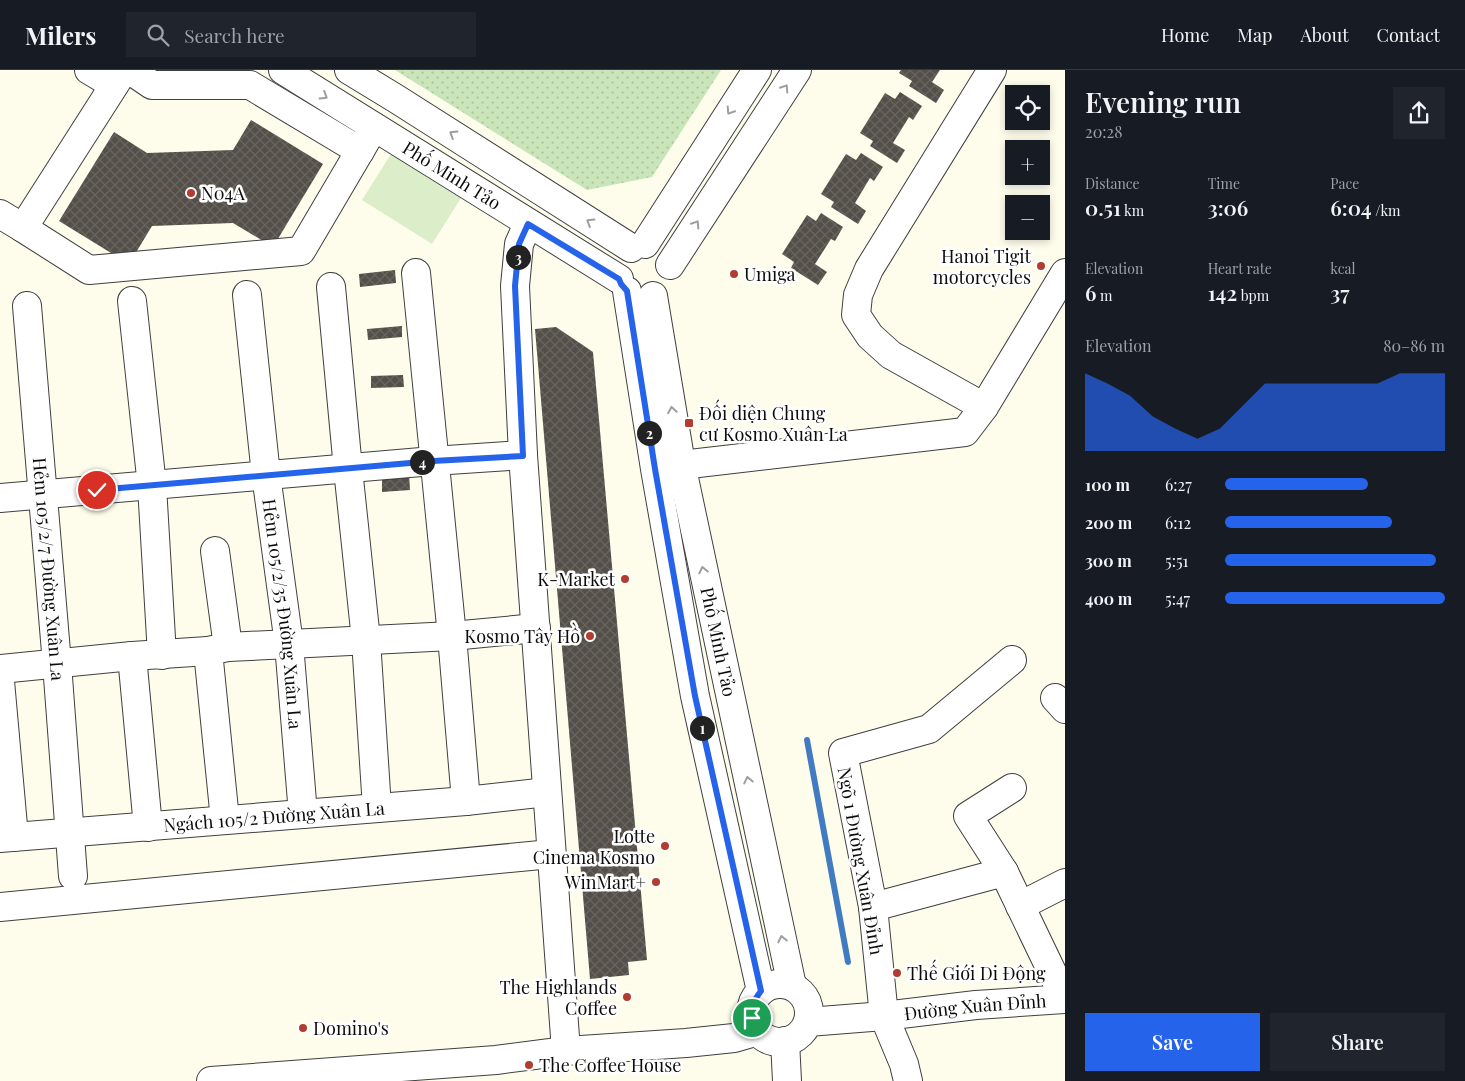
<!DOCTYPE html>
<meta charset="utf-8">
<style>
:root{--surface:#171b24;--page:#20242c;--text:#f1f3f6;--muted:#9ea1a6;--line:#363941;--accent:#2563eb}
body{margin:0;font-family:"Playfair Display",serif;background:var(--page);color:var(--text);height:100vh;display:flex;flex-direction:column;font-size:19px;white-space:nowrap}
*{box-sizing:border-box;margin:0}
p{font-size:16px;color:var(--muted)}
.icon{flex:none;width:28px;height:28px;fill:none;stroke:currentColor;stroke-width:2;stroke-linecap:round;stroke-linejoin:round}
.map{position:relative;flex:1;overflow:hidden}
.details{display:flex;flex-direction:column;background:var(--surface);width:400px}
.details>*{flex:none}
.buttons{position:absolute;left:1005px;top:15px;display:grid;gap:10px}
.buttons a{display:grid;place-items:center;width:45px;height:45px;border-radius:0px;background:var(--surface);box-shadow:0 2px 8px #0003;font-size:25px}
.pin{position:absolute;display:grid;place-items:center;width:42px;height:42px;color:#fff;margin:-21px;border:2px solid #fff;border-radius:50%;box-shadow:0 1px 5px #0007}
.km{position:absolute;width:25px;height:25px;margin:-12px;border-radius:50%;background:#222;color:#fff;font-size:14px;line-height:25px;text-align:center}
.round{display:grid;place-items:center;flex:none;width:52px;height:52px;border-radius:0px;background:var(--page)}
.headline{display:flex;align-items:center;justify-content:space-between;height:85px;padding:0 20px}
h1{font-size:28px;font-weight:600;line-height:38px}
.figures{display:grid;grid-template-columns:repeat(3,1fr);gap:8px;height:85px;padding:5px 20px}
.figures div{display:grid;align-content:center}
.figures b{font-size:21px;font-weight:600}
.figures small{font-size:14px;font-weight:400}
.figures p{font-size:14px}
.chart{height:140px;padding:10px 20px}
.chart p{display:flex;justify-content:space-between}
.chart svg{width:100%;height:90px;margin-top:5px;fill:var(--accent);opacity:.7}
.primary-button{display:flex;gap:10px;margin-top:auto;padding:10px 20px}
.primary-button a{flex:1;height:58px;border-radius:0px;background:var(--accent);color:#fff;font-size:20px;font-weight:600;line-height:58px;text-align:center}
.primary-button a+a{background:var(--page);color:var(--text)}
ul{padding:0 20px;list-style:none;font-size:16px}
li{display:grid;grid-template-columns:80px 60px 1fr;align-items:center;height:38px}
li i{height:12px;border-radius:6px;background:var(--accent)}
header{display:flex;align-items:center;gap:30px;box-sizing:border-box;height:70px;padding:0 25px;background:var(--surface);border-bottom:1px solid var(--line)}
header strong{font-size:24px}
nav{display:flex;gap:28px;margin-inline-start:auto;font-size:18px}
.search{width:350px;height:45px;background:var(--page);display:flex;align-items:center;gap:12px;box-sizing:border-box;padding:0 18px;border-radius:0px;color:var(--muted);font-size:19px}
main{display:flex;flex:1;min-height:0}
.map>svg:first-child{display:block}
.park{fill:url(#park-dots)}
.pitch{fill:#dcedca}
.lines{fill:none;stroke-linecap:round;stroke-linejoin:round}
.stream{stroke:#417cc3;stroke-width:6}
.building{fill:url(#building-cross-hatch)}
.minor-casing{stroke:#3f3f3f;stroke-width:30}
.minor{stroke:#fff;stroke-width:28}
.oneway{stroke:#9e9e9e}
.route-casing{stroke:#fff;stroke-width:10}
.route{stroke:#2563eb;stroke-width:6}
.poi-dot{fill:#b13c2f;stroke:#fff;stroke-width:2}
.labels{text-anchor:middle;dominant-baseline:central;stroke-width:5;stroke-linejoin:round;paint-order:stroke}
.street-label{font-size:18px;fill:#0c0c0c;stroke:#fff}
.poi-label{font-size:18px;fill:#0c0c0c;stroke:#fff;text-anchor:start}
</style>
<header>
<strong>Milers</strong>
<div class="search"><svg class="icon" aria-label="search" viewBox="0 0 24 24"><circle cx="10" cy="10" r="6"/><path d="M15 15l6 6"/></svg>Search here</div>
<nav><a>Home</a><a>Map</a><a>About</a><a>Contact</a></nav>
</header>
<main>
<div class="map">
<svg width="1065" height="1011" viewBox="0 0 1065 1011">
<defs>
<pattern id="park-dots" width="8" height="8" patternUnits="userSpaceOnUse" patternTransform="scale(1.25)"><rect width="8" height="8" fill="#c9e5b9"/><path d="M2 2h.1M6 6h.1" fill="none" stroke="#abc39e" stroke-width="1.8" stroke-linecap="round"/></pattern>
<pattern id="building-cross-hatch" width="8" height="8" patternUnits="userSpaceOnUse" patternTransform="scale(1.25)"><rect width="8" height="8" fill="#544f49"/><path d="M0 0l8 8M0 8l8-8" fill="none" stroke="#68645f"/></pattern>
</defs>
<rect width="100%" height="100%" fill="#fefdec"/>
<path class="park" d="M395 0H721L652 107 587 120Z"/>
<path class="pitch" d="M391 84 461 128 432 174 362 130Z"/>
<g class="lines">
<path class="stream" d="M807 670 848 892"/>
</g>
<g class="building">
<path d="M901 0H940L932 12 944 20 936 33 909 16 912 11 899 3Z"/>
<path d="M900 22 922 36 913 50 909 47 893 73 905 80 897 93 870 76 873 71 860 63 885 23 895 29Z"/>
<path d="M251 50 323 94 273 177 233 153 152 156 129 194 59 151 114 62 147 83 233 80Z"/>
<path d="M861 83 883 97 874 111 870 108 855 133 866 141 858 154 831 137 834 132 821 124 846 84 856 90Z"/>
<path d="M821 143 843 157 835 171 831 169 815 194 827 202 818 215 791 198 794 192 782 184 807 145 816 151Z"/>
<path d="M395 200 396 213 360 217 359 204Z"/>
<path d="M402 256V267L368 270 367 259Z"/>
<path d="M556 257 593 282 647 890 628 892 629 905 590 909 535 259Z"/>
<path d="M403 305 404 317 371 318V306Z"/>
<path d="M409 403 410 420 382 422V405Z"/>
</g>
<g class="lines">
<defs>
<g id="minor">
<path d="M89 0 114 15"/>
<path d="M124 0 23 158 89 200 301 181 374 57"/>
<path d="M130 0 152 15H250L360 81"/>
<path id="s1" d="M283 0 619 209"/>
<path d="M349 0 395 28 631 178"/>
<path d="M0 144 23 158"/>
<path d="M528 154 519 174 515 216 523 385 566 981"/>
<path d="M645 174 757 0"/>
<path d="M670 195 797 0"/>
<path d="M416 203 452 566 466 731"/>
<path d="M331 217 348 399 366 570 377 738"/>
<path d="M627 221 655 399 695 626 761 921"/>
<path id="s2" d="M247 225 266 405 289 574 303 744"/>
<path id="s3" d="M653 226 681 394 792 916"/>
<path d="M132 231 152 416 162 585"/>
<path id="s4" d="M27 236 57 594 73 806"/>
<path d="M984 337 891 285 870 266 856 245 858 225 869 199 992 0"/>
<path d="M664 397 965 362 984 337 1065 203"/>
<path d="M0 428 433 391 523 385"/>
<path d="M215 481 228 577"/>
<path d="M208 581 225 750"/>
<path d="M132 586 148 757"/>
<path d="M0 599 132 586 208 581 228 577 452 566 536 558"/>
<path d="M0 611 14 767"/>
<path d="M1055 628 1065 639"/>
<path d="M1012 718 968 746 1004 802 1065 929"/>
<path id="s5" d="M0 768 466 731 547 722"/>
<path d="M1020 836 1065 813"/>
<path d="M0 837 551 784"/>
<path d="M873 837 1004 802"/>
<circle cx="780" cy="943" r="29"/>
<path id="s6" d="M808 952 884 946 976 935 1065 929"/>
<path d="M785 971 787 1011"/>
<path d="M211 1011 496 990 566 981 686 973 734 968 758 961"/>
<path d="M908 1011 904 994 884 946 873 837 843 683 929 659 1012 590"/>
</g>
</defs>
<use href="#minor" class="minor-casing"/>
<use href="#minor" class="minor"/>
</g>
<defs><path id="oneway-chevron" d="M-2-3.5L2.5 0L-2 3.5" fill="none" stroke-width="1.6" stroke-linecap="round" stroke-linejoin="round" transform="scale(1.25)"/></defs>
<g class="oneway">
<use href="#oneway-chevron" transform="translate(785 18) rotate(-57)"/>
<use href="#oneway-chevron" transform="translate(324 26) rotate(32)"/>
<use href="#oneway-chevron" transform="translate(730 41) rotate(123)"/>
<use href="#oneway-chevron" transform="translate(453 64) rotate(-148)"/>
<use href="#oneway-chevron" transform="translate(590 152) rotate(-148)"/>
<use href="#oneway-chevron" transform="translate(696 154) rotate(-57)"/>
<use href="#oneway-chevron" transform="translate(672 340) rotate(-99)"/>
<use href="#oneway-chevron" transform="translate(703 500) rotate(-102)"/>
<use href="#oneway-chevron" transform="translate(748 710) rotate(-102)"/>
<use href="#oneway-chevron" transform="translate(782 869) rotate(-102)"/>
</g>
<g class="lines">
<defs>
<path id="route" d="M97 420 433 391 523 386 515 216 519 174 528 154 619 209 621 214 627 221 655 399 695 626 761 921C754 930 751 937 752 948"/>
</defs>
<use href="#route" class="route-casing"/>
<use href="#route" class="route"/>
</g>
<g class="poi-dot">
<circle cx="191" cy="123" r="5"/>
<circle cx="1041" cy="196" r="5"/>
<circle cx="734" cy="204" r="5"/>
<rect x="684" y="348" width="10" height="10" rx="2.5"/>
<circle cx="625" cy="509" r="5"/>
<circle cx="590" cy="566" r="5"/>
<circle cx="665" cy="776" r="5"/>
<circle cx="656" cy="812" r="5"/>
<circle cx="897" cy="903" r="5"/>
<circle cx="627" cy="927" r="5"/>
<circle cx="303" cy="958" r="5"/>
<circle cx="529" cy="995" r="5"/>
</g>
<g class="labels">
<g class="street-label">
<text stroke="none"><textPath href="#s1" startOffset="199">Phố Minh Tảo</textPath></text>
<text stroke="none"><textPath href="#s4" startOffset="264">Hẻm 105/2/7 Đường Xuân La</textPath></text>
<text stroke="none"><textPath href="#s2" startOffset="321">Hẻm 105/2/35 Đường Xuân La</textPath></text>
<text stroke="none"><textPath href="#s3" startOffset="352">Phố Minh Tảo</textPath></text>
<text stroke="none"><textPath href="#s5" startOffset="275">Ngách 105/2 Đường Xuân La</textPath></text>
<text transform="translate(861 791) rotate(80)">Ngõ 1 Đường Xuân Đỉnh</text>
<text stroke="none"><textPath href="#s6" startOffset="168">Đường Xuân Đỉnh</textPath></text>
</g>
<g class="poi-label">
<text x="201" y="123">N04A</text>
<text x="1031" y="186" text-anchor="end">Hanoi Tigit<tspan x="1031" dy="21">motorcycles</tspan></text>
<text x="744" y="204">Umiga</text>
<text x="699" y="343">Đối diện Chung<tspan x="699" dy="21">cư Kosmo Xuân La</tspan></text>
<text x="615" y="509" text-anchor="end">K-Market</text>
<text x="580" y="566" text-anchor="end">Kosmo Tây Hồ</text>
<text x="655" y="766" text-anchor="end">Lotte<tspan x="655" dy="21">Cinema Kosmo</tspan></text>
<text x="646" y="812" text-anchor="end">WinMart+</text>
<text x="907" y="903">Thế Giới Di Động</text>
<text x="617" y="917" text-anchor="end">The Highlands<tspan x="617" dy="21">Coffee</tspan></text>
<text x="313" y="958">Domino's</text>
<text x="539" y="995">The Coffee House</text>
</g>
</g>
</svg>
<div class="buttons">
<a><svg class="icon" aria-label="locate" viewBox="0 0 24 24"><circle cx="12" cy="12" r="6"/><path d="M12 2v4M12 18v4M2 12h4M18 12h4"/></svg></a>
<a>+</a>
<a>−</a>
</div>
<div class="pin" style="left:752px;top:948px;background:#1e9e55"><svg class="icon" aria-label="arrive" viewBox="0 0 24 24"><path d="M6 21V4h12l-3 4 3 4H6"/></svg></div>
<div class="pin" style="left:97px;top:420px;background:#d93025"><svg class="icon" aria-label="check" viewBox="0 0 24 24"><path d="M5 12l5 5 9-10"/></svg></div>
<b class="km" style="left:702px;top:658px">1</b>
<b class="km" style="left:649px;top:363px">2</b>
<b class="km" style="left:518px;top:187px">3</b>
<b class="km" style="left:422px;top:392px">4</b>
</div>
<section class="details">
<div class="headline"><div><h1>Evening run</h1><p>20:28</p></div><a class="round"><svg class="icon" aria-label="share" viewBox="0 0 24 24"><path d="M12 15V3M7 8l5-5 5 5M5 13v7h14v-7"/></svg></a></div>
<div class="figures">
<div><p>Distance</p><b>0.51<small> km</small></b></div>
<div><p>Time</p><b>3:06</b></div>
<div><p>Pace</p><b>6:04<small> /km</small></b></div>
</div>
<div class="figures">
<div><p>Elevation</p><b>6<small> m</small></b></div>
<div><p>Heart rate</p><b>142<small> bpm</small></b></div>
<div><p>kcal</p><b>37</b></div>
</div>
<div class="chart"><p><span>Elevation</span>80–86 m</p>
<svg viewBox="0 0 160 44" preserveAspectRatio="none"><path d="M0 44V6L10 11L20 17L30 27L40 33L50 38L60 33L70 22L80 11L90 11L100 11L110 11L120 11L130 11L140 6L150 6L160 6V44z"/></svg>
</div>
<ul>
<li><b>100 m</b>6:27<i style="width:65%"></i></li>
<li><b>200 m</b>6:12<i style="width:76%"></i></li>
<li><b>300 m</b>5:51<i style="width:96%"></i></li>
<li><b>400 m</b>5:47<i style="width:100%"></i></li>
</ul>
<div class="primary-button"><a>Save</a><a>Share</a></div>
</section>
</main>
